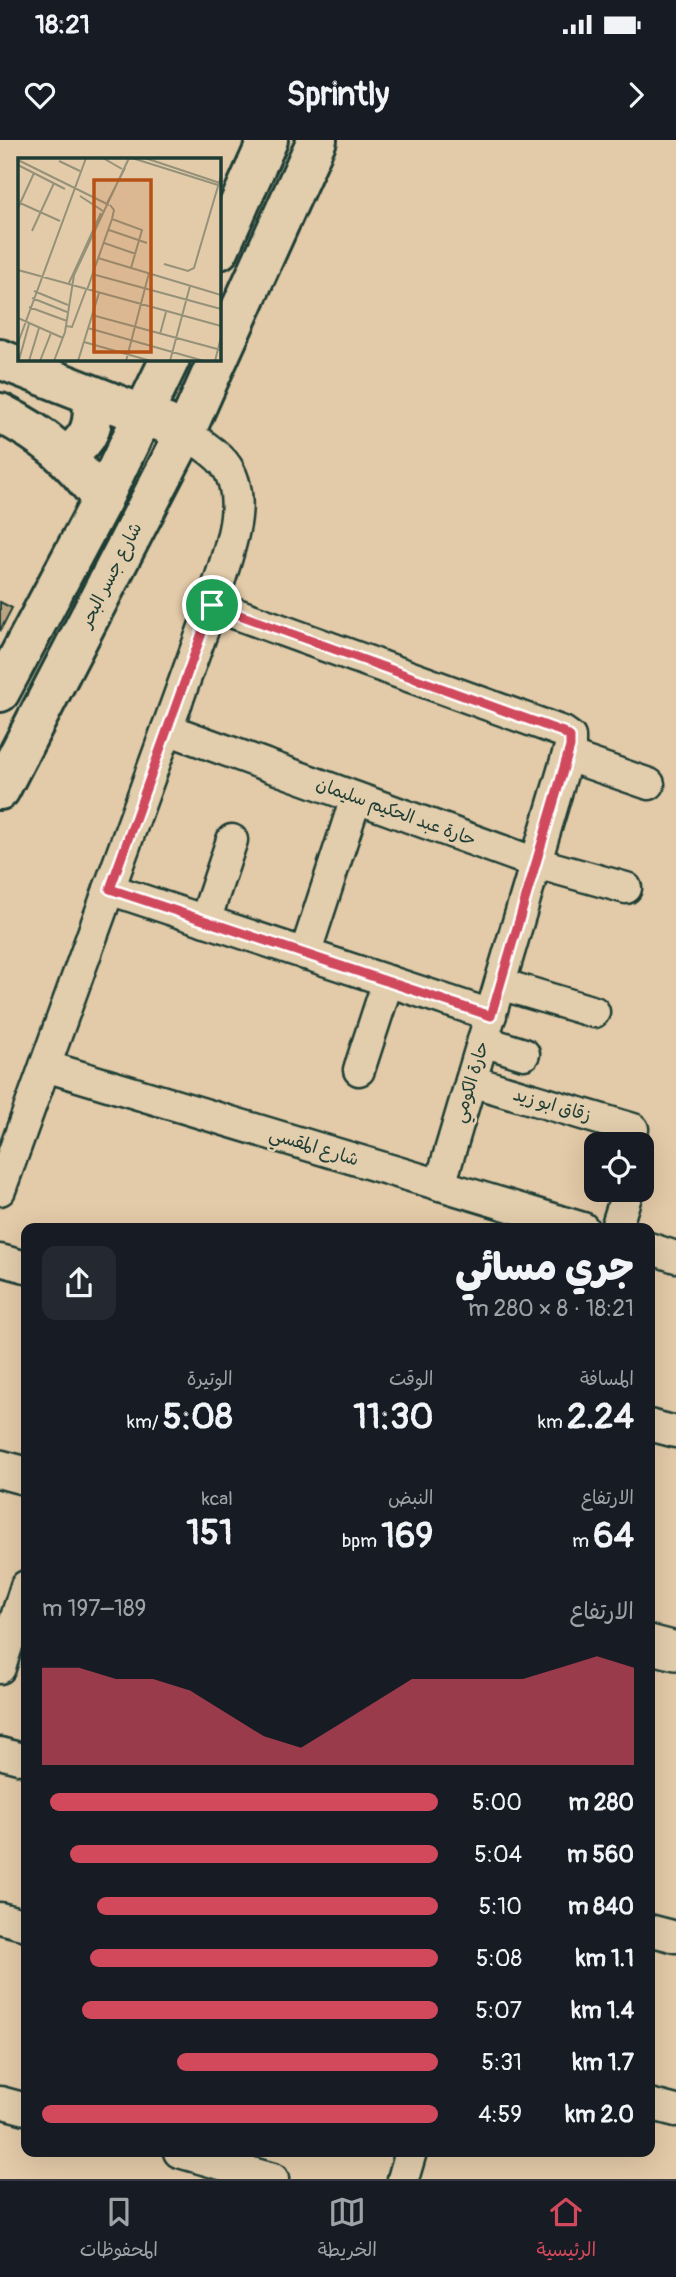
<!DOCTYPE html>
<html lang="ar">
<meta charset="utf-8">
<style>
:root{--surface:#171b24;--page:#242831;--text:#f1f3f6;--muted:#9ea1a6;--line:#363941;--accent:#d1495b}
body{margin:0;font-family:Pangolin,"Playpen Sans Arabic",sans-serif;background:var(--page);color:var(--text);direction:rtl;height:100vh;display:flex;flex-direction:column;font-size:26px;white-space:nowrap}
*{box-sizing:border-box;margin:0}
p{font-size:23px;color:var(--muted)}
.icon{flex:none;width:38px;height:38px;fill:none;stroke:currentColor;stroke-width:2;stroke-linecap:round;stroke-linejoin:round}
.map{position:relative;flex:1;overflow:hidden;direction:ltr}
.details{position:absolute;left:21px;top:1083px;width:634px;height:934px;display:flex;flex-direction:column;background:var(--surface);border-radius:14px;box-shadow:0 7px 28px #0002;direction:rtl}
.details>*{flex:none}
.fabs{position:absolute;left:584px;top:992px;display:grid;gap:14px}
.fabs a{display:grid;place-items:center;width:70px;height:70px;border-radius:14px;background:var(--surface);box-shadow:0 7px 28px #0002;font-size:35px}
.pin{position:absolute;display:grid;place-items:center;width:60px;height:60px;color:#fff;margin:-30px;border:4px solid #fff;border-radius:50%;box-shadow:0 2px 7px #0007}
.round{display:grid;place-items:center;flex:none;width:74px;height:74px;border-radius:14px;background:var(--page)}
.summary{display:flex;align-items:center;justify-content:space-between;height:119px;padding:0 21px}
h1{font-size:38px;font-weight:800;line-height:52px}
.figures{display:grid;grid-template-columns:repeat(3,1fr);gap:10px;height:119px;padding:7px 21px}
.figures div{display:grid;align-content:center}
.figures b{font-size:35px;font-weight:800}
.figures small{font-size:19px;font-weight:400}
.figures p{font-size:19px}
.chart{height:196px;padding:14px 21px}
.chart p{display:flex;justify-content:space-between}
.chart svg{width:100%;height:126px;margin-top:7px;fill:var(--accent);opacity:.7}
ul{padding:0 21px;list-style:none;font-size:23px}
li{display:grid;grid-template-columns:112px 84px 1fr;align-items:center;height:52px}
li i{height:18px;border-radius:9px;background:var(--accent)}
.status{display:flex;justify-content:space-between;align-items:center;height:49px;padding:0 35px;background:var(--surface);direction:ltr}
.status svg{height:19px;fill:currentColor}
header{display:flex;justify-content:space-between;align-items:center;height:91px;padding:0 21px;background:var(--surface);font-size:32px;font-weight:800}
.dock{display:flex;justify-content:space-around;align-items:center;height:98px;border-top:2px solid var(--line);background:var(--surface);font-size:19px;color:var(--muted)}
.dock a{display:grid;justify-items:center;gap:4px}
.dock .active{color:var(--accent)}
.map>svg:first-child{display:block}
.building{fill:#b9a380;stroke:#1f3d34;stroke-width:2}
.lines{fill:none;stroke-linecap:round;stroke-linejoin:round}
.minor-casing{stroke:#1f3d34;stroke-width:35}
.tertiary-casing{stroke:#1f3d34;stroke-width:42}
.primary-casing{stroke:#1f3d34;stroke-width:44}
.minor{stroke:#e2cdac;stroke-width:30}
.tertiary{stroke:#e2cdac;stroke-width:37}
.primary{stroke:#e2cdac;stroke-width:38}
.route-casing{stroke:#fff;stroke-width:14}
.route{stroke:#d1495b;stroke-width:9}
.labels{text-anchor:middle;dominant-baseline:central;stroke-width:5;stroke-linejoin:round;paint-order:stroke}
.street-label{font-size:18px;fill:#1f3d34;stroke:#e2cdac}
.inset-road{fill:none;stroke:#95927a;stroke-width:2}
.view{fill:#b65216;fill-opacity:0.15;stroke:#b65216;stroke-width:3.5}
.inset-edge{fill:none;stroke:#1f3d34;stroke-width:3.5}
</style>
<div class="status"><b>18:21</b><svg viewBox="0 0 49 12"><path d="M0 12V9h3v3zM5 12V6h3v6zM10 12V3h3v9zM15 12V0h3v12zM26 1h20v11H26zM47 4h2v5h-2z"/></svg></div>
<header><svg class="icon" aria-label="forward" viewBox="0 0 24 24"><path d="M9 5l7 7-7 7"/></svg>Sprintly<svg class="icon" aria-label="heart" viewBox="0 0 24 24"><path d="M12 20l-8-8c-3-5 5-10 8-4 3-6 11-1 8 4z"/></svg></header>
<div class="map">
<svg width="676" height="2039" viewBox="0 0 676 2039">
<rect width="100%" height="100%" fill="#e3caa8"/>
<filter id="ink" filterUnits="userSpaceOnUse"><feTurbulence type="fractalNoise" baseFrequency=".0143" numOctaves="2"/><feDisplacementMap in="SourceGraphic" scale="14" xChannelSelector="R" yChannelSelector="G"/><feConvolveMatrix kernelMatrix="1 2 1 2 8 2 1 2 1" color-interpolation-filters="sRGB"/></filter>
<g filter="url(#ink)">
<path class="building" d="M0 462 12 468 0 491Z"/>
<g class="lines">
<defs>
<g id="minor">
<path d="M212 465 563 592 570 597V607L440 1045"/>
<path d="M167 589 536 723 626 748"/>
<path d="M568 616 649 644"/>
<path d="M109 749 491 875"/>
<path d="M205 781 232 700"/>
<path d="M305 814 356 658"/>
<path d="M500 844 594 872"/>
<path d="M483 901 524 914"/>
<path d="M45 926 583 1088"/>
<path d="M359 930 388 841"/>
<path d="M471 941 633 989"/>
<path d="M0 1050 212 465C223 424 254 361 224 323 213 310 198 302 185 293"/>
<path d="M616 1088 628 1050"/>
<path d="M649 1108 676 1117"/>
<path d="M0 1120 26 1127"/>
<path d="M649 1285 676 1292"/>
<path d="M0 1528 26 1446"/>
<path d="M0 1613 26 1620"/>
<path d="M0 1778 26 1785"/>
<path d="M649 1790 676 1797"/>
<path d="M0 1962 26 1969"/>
<path d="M649 1964 676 1971"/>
<path d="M179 2012 273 2039"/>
<path d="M403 2039 411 2012"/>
</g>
<g id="tertiary">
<path d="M0 1329 26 1336"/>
<path d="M649 1504 676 1511"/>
</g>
<g id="primary">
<path d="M219 110 268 0"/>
<path d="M219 217 317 0"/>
<path d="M0 219 167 284"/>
<path d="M0 273C46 296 71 318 102 360"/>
<path d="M67 315C90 299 95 286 92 257"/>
<path d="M0 552 102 360 170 219"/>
<path d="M0 650 185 293 218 219"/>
</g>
</defs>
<use href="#minor" class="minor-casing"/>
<use href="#tertiary" class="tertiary-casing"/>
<use href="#primary" class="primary-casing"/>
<use href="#minor" class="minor"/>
<use href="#tertiary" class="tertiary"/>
<use href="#primary" class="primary"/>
</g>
</g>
<g class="lines" filter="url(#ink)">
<defs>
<path id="route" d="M212 465 563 592 570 597V607L491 876 110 749Z"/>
</defs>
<use href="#route" class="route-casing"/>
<use href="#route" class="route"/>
</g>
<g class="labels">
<g class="street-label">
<text transform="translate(111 435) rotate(-63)">شارع جسر البحر</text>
<text transform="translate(396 672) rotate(20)">حارة عبد الحكيم سليمان</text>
<text transform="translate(471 942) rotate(-73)">حارة الكومي</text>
<text transform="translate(552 965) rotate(16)">زقاق ابو زيد</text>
<text transform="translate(314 1007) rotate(17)">شارع المقسي</text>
</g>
</g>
<g transform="translate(18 18)">
<rect width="203" height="203" fill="#e3caa8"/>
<path class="inset-road" d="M85 0 104 11M114 0 200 27M127 0 202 25M0 2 91 47M41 3 62 13M0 7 47 31M62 38 85 53M2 45 42 63M88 47 107 10M0 50 16 15M94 61 124 72 113 110M91 72 129 85M14 73 36 25M86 85 118 96M80 100 203 137M146 106 170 113 176 110 203 18M0 112 203 168M74 116 203 151M51 125 83 55M69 132 94 61 96 52 92 47M16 133 50 147M14 140 49 154M11 149 49 163M74 157 203 192M0 160 45 180M48 168 54 169 68 132M70 170 186 203M142 176 148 154M66 184 133 203M0 185 68 0M1 202 11 166M11 203 21 170M22 203 33 175M36 203 47 174 56 117 111 0M60 203 81 135M108 203 131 115M152 203 172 128M197 203 203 179"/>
<path class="view" d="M76 22H133V194H76Z"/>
<rect width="203" height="203" class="inset-edge"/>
</g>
</svg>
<div class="fabs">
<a><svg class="icon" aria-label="locate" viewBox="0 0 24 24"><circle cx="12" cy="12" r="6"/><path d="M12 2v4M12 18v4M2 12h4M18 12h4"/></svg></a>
</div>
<div class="pin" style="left:212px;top:465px;background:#1e9e55"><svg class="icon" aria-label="arrive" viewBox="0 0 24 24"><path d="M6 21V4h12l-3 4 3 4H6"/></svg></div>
<section class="details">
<div class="summary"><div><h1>جري مسائي</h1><p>18:21 · 8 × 280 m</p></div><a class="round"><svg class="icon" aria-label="share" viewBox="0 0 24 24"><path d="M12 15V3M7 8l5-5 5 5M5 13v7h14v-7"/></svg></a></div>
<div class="figures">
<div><p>المسافة</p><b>2.24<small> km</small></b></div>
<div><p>الوقت</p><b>11:30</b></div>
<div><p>الوتيرة</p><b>5:08<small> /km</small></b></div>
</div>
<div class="figures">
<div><p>الارتفاع</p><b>64<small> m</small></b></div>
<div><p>النبض</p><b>169<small> bpm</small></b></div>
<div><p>kcal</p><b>151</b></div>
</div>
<div class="chart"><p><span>الارتفاع</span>189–197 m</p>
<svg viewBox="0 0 160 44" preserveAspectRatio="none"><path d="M0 44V10L10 10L20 14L30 14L40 18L50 26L60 34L70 38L80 30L90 22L100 14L110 14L120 14L130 14L140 10L150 6L160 10V44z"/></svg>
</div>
<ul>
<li><b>280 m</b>5:00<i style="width:98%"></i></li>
<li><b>560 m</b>5:04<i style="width:93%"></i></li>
<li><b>840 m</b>5:10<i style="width:86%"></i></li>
<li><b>1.1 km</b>5:08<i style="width:88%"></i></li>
<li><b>1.4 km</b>5:07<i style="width:90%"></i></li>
<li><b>1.7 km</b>5:31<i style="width:66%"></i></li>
<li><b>2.0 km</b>4:59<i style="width:100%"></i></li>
</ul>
</section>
</div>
<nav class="dock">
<a class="active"><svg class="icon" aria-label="home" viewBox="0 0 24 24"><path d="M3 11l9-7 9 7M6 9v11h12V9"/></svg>الرئيسية</a>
<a><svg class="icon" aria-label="map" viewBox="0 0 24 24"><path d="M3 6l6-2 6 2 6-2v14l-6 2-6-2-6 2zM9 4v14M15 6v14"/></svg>الخريطة</a>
<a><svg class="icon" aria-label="saved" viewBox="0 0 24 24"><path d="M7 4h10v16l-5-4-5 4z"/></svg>المحفوظات</a>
</nav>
